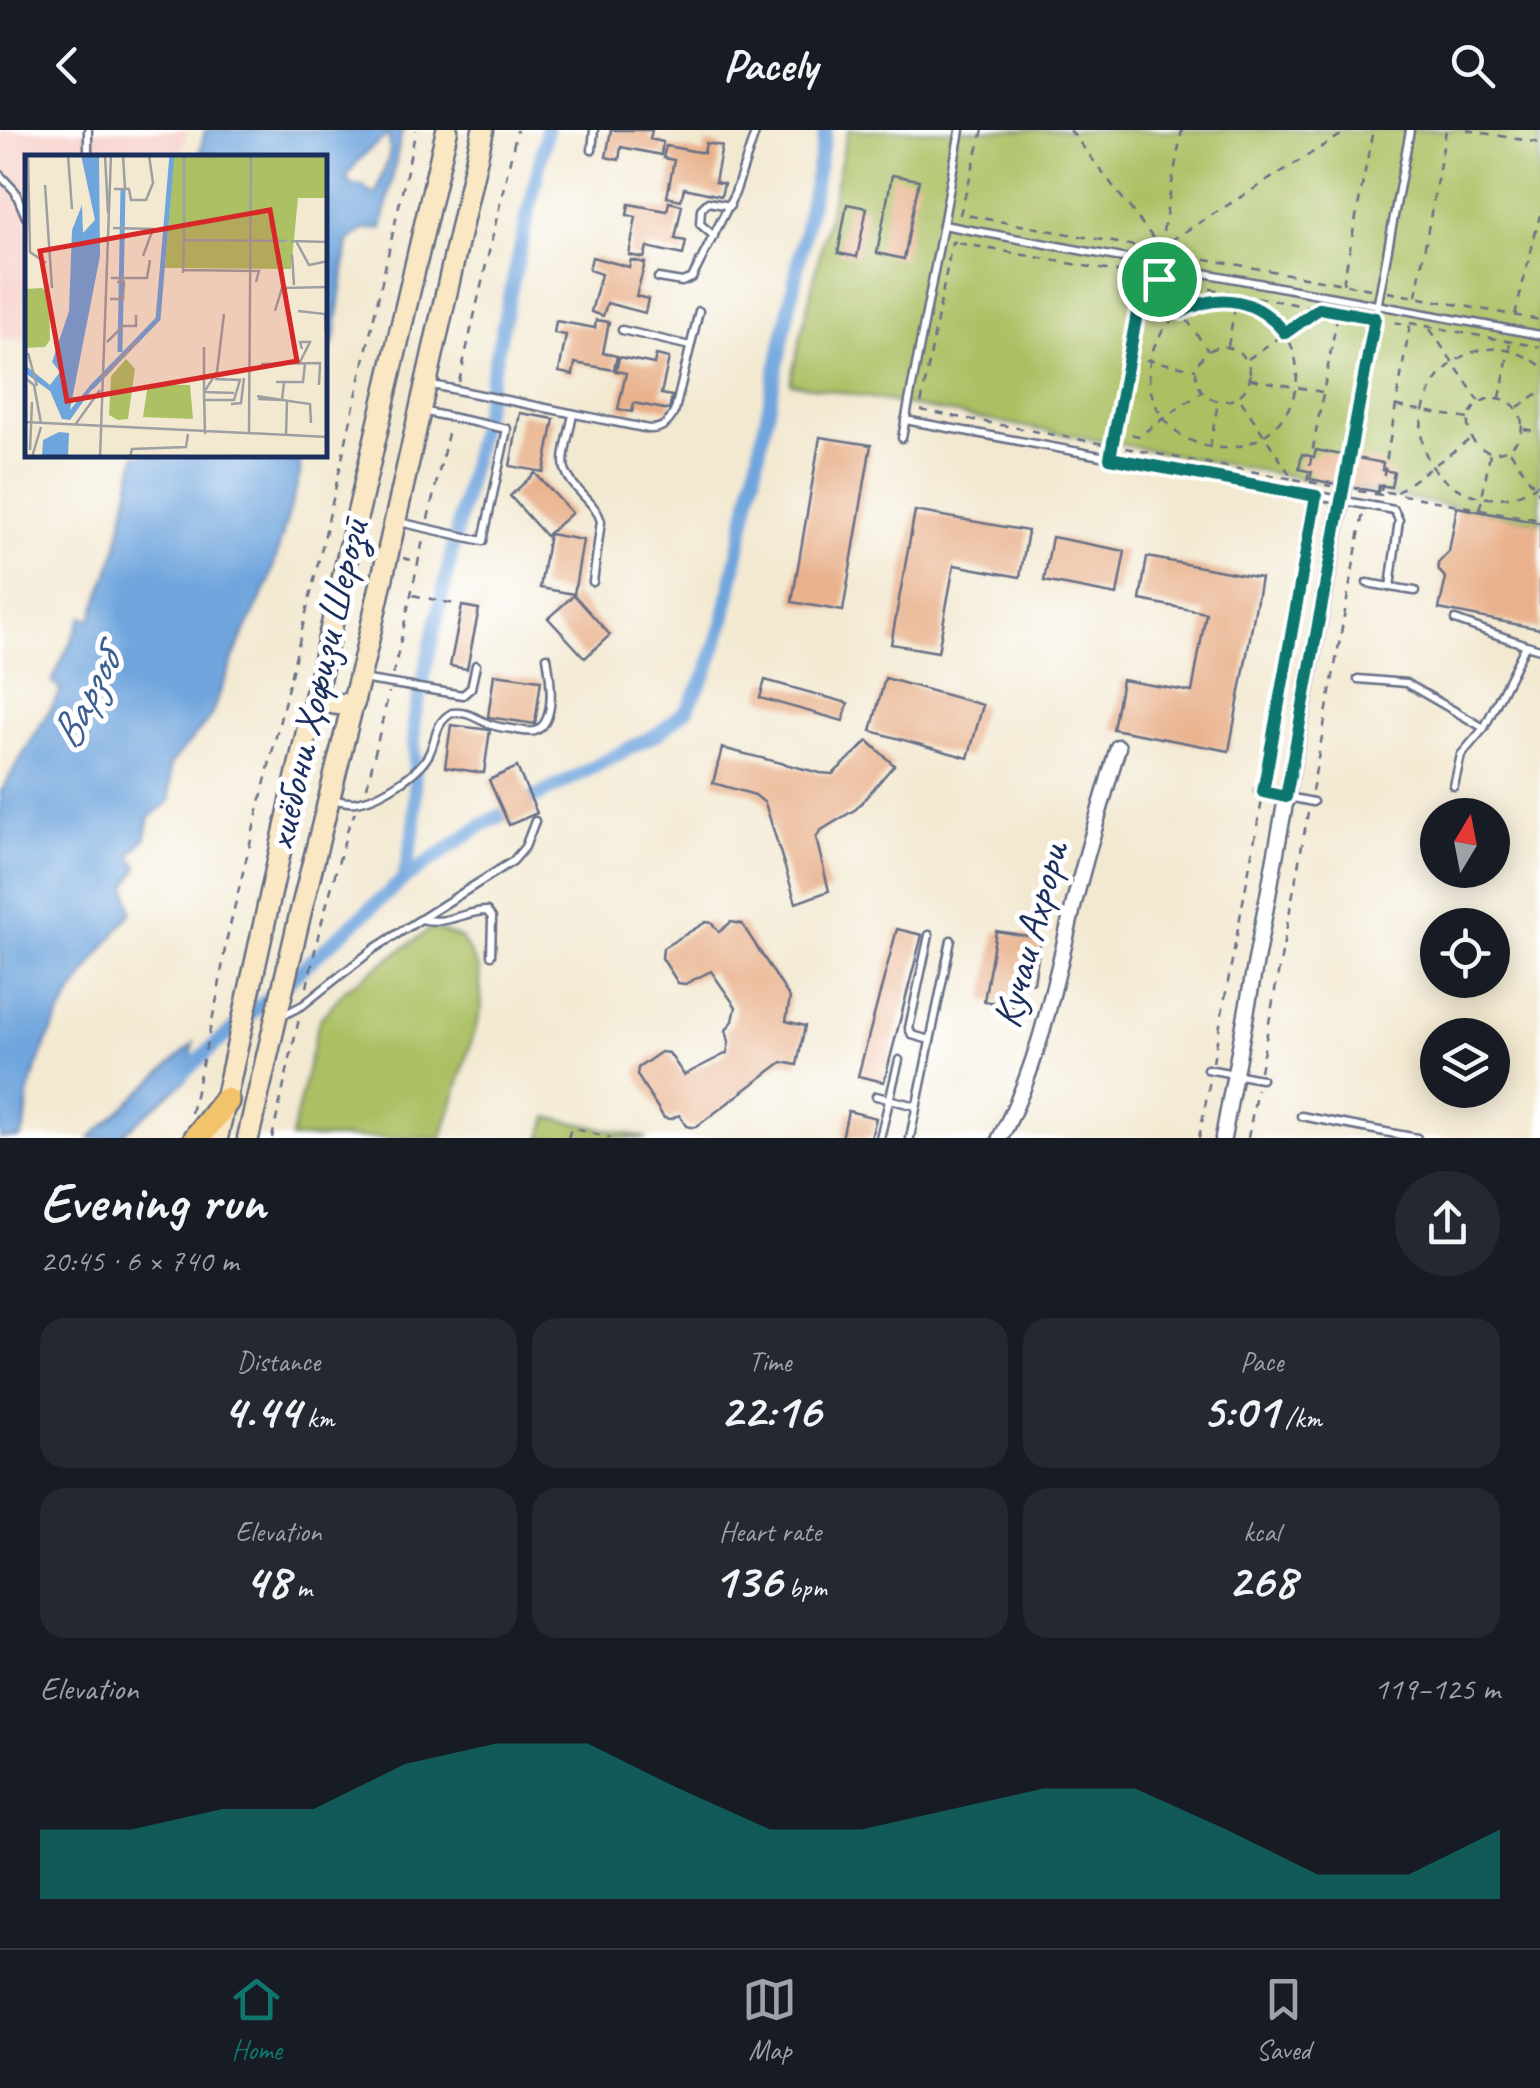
<!DOCTYPE html>
<meta charset="utf-8">
<style>
:root{--surface:#171b24;--page:#242831;--text:#f1f3f6;--muted:#9ea1a6;--line:#363941;--accent:#0f766e}
body{margin:0;font-family:Caveat,sans-serif;background:var(--page);color:var(--text);height:100vh;display:flex;flex-direction:column;font-size:38px;white-space:nowrap}
*{box-sizing:border-box;margin:0}
p{font-size:32px;color:var(--muted)}
.icon{flex:none;width:55px;height:55px;fill:none;stroke:currentColor;stroke-width:2;stroke-linecap:round;stroke-linejoin:round}
.map{position:relative;height:1008px;overflow:hidden}
.side{display:flex;flex-direction:column;background:var(--surface);flex:1}
.side>*{flex:none}
.needle{width:65px;rotate:10deg}
.fabs{position:absolute;left:1420px;top:668px;display:grid;gap:20px}
.fabs a{display:grid;place-items:center;width:90px;height:90px;border-radius:50%;background:var(--surface);box-shadow:0 5px 25px #0003;font-size:50px}
.pin{position:absolute;display:grid;place-items:center;width:85px;height:85px;color:#fff;margin:-42px;border:5px solid #fff;border-radius:50%;box-shadow:0 2px 10px #0007}
.round{display:grid;place-items:center;flex:none;width:105px;height:105px;border-radius:52px;background:var(--page)}
.overview{display:flex;align-items:center;justify-content:space-between;height:170px;padding:0 40px}
h1{font-size:55px;font-weight:600;line-height:75px}
.metrics{display:grid;grid-template-columns:repeat(3,1fr);gap:15px;height:170px;padding:10px 40px}
.metrics div{display:grid;align-content:center;border-radius:25px;background:var(--page);text-align:center}
.metrics b{font-size:50px;font-weight:600}
.metrics small{font-size:28px;font-weight:400}
.metrics p{font-size:28px}
.chart{height:280px;padding:20px 40px}
.chart p{display:flex;justify-content:space-between}
.chart svg{width:100%;height:180px;margin-top:10px;fill:var(--accent);opacity:.7}
header{display:flex;justify-content:space-between;align-items:center;height:130px;padding:0 40px;background:var(--surface);font-size:45px;font-weight:600}
.dock{display:flex;justify-content:space-around;align-items:center;height:140px;border-top:2px solid var(--line);background:var(--surface);font-size:28px;color:var(--muted)}
.dock a{display:grid;justify-items:center;gap:5px}
.dock .on{color:var(--accent)}
.map>svg:first-child{display:block}
.built{fill:#f7d0cb}
.green{fill:#acc064;stroke:#647861;stroke-width:2.5}
.water{fill:#6fa5dd;stroke:#456a9e;stroke-width:2.5;fill-rule:evenodd}
.lines{fill:none;stroke-linecap:round;stroke-linejoin:round}
.canal{stroke:#6fa5dd;stroke-width:14}
.building{fill:#e9b28d}
.lane-casing{stroke:#677086;stroke-width:11}
.street-casing{stroke:#677086;stroke-width:19}
.secondary-casing{stroke:#677086;stroke-width:25}
.highway-casing{stroke:#677086;stroke-width:30}
.path{stroke:#677086;stroke-width:2.5;stroke-dasharray:8 8;stroke-linecap:butt}
.lane{stroke:#fff;stroke-width:6}
.street{stroke:#fff;stroke-width:14}
.secondary{stroke:#fae7c3;stroke-width:20}
.highway{stroke:#f2c36a;stroke-width:25}
.route-casing{stroke:#fff;stroke-width:20}
.route{stroke:#0f766e;stroke-width:12}
.labels{text-anchor:middle;dominant-baseline:central;stroke-width:10;stroke-linejoin:round;paint-order:stroke}
.street-label{font-size:42px;fill:#1b2f5e;stroke:#fff}
.water-label{font-size:45px;font-style:italic;fill:#3d5e91;stroke:#fff}
.inset-river{fill:none;stroke:#6fa5dd;stroke-width:5}
.inset-road{fill:none;stroke:#9d9fa3;stroke-width:2.5}
.view{fill:#d62828;fill-opacity:0.15;stroke:#d62828;stroke-width:5}
.inset-edge{fill:none;stroke:#1b2f5e;stroke-width:5}
</style>
<header><svg class="icon" aria-label="back" viewBox="0 0 24 24"><path d="M15 5l-7 7 7 7"/></svg>Pacely<svg class="icon" aria-label="search" viewBox="0 0 24 24"><circle cx="10" cy="10" r="6"/><path d="M15 15l6 6"/></svg></header>
<div class="map">
<svg width="1540" height="1008" viewBox="0 0 1540 1008">
<rect width="100%" height="100%" fill="#fff"/>
<filter id="ink" filterUnits="userSpaceOnUse"><feTurbulence type="fractalNoise" baseFrequency=".01" numOctaves="2"/><feDisplacementMap in="SourceGraphic" scale="20" xChannelSelector="R" yChannelSelector="G"/><feConvolveMatrix kernelMatrix="1 2 1 2 8 2 1 2 1" color-interpolation-filters="sRGB"/></filter>
<filter id="wash" filterUnits="userSpaceOnUse"><feTurbulence type="fractalNoise" baseFrequency=".0048" numOctaves="4" result="noise"/><feDisplacementMap in="SourceGraphic" scale="40" xChannelSelector="R" yChannelSelector="G"/><feGaussianBlur stdDeviation="2.25" result="paint"/><feColorMatrix in="noise" values="0 0 0 0 0 0 0 0 0 0 0 0 0 0 0 0 0 1.4 0 .05"/><feComposite in="paint" operator="in"/></filter>
<g filter="url(#wash)">
<rect width="100%" height="100%" fill="#f3e9d1"/>
<path class="built" d="M0 0H187L181 27 28 28 27 208 0 210Z"/>
<g class="green">
<path d="M848 0H1540V393L790 253Z"/>
<path d="M432 798 461 808 479 839 482 877 442 1008H291L319 890 346 859Z"/>
<path d="M548 987 647 1008H541Z"/>
</g>
<g class="water">
<path d="M205 0H402L382 98 364 100 348 111 335 208 325 231V28L199 27ZM388 5C395 27 381 41 377 62L372 65 363 56 353 55 346 49C356 29 371 18 388 5Z"/>
<path d="M136 325H300V344L269 452 239 514 210 588 170 635V671L150 687 146 707 131 725 138 738 127 756 132 782C97 826 61 873 41 926 37 938 32 951 29 963 25 978 29 996 20 1008H0V663L61 561 52 552 82 487 91 489 116 422Z"/>
<path d="M194 913 186 950 118 1008H90Z"/>
</g>
<g class="lines">
<g class="canal">
<path d="M404 749 415 695 414 590 547 0"/>
<path d="M174 951 404 749 482 695 659 603 687 579 707 542 724 491 826 0"/>
</g>
</g>
<g id="blocks">
<g class="building">
<path d="M611 0H652L650 9 663 12 661 25 621 17 619 30 606 27Z"/>
<path d="M706 13 722 16 715 52 724 54 721 66 684 58 681 70 667 67 674 30 663 28 666 16 704 23Z"/>
<path d="M892 45 919 50 904 129 877 123Z"/>
<path d="M669 72 682 75 675 109 686 111 683 125 647 117 644 128 629 125 636 87 627 85 629 74 667 81Z"/>
<path d="M847 74 867 78 857 127 838 123Z"/>
<path d="M592 127 629 137 631 130 645 133 636 166 648 169 645 183 607 173 603 186 591 182 601 144 589 140Z"/>
<path d="M596 190 609 192 603 223 617 226 614 240 575 233 573 245 559 242 566 205 554 203 556 191 595 198Z"/>
<path d="M656 225 669 228 661 264 672 266 669 280 634 273 632 282 618 279 626 243 616 241 619 227 654 234Z"/>
<path d="M520 283 554 289 544 342 510 336Z"/>
<path d="M820 307 871 315 843 481 792 472Z"/>
<path d="M1316 320 1383 333 1382 340 1394 342 1391 357 1379 355 1378 362 1310 349 1312 342 1299 339 1302 324 1314 327Z"/>
<path d="M535 343 572 383 546 406 510 366Z"/>
<path d="M1457 377 1540 393V499L1439 479 1446 448 1439 441 1438 433 1449 422Z"/>
<path d="M915 381 1028 401 1020 447 954 435 938 522 891 514Z"/>
<path d="M549 404 583 410 574 464 540 458Z"/>
<path d="M1052 407 1125 421 1117 465 1044 451Z"/>
<path d="M1147 427 1261 448 1229 621 1113 599 1122 550 1192 562 1206 483 1140 470Z"/>
<path d="M574 465 610 505 585 528 548 488Z"/>
<path d="M462 476 479 479 467 539 450 536Z"/>
<path d="M494 544 541 550 535 594 488 587Z"/>
<path d="M885 548 983 575 968 628 871 601Z"/>
<path d="M765 550 848 573 843 591 760 568Z"/>
<path d="M451 595 490 600 484 643 445 637Z"/>
<path d="M868 611 894 635 856 679 820 701 816 708 829 761 796 773 765 673 755 665 713 653 722 618 820 643 833 644Z"/>
<path d="M517 637 537 683 509 695 489 650Z"/>
<path d="M706 792 712 793 719 802 731 792 742 794 790 868 786 891 805 896 797 935 782 932 696 997H690L686 996 679 985 671 989 664 988 637 945 638 938 661 922 669 923 684 945 727 923 729 912 726 900 733 891 736 877 711 841 685 854 678 853 662 828 663 818Z"/>
<path d="M897 799 922 805 884 952 858 946Z"/>
<path d="M996 801 1041 808 1034 853 1018 850 1013 876 984 871Z"/>
<path d="M848 981 876 988 871 1008H842Z"/>
</g>
</g>
</g>
<g filter="url(#ink)">
<use href="#blocks" fill-opacity="0" stroke="#677086" stroke-width="2.5"/>
<g class="lines">
<defs>
<g id="lane">
<path d="M960 0 943 95 1540 205"/>
<path d="M592 20 594 0"/>
<path d="M88 28V0"/>
<path d="M0 45 15 61 26 87"/>
<path d="M714 106 700 94 701 79 708 72 730 76"/>
<path d="M658 148 682 152 692 148 735 63 756 0"/>
<path d="M622 200 690 216"/>
<path d="M432 255 649 299C663 300 670 292 675 280L699 181"/>
<path d="M573 284C571 298 561 327 565 339 571 359 595 371 601 391L593 452"/>
<path d="M905 290 1394 380 1399 390 1390 457 1367 453"/>
<path d="M902 308 943 95"/>
<path d="M1344 356 1410 0"/>
<path d="M399 392 483 411 507 299 426 282"/>
<path d="M1390 457 1415 461"/>
<path d="M1455 490 1526 515"/>
<path d="M361 549 463 565 471 558 476 535"/>
<path d="M1358 549 1406 553 1484 598"/>
<path d="M1454 656 1461 625 1484 598 1526 515 1540 519"/>
<path d="M1258 661 1313 672"/>
<path d="M332 669C340 671 347 673 356 672 378 669 419 644 429 624 437 608 435 592 452 583 467 581 475 588 489 594 496 597 504 598 512 599 519 600 528 603 535 601 558 592 550 545 547 527"/>
<path d="M421 789C448 796 463 781 487 781L492 788 491 825"/>
<path d="M929 805 909 898 912 905 930 910"/>
<path d="M282 886 303 875 375 818 513 731 525 717 535 691"/>
<path d="M1207 939 1261 949"/>
<path d="M876 966 916 976"/>
<path d="M1301 986 1417 1008"/>
<path d="M880 1008 899 930"/>
<path d="M910 1008 951 810"/>
</g>
<g id="street">
<path d="M1000 1008C1039 936 1055 852 1074 773 1087 721 1103 669 1118 617"/>
<path d="M1223 1008 1344 356"/>
</g>
<g id="secondary">
<path d="M316 565C328 574 339 576 354 573"/>
<path d="M217 1008 296 649 447 0"/>
<path d="M248 1008 300 785 365 525 483 0"/>
</g>
<path id="highway" d="M197 1008 226 971"/>
</defs>
<use href="#lane" class="lane-casing"/>
<use href="#street" class="street-casing"/>
<use href="#secondary" class="secondary-casing"/>
<use href="#highway" class="highway-casing"/>
<g class="path">
<path d="M983 0 960 84 1370 159"/>
<path d="M1070 0 1160 117 1349 0"/>
<path d="M1467 0 1540 13"/>
<path d="M956 112H952L920 280 1293 349 1238 266"/>
<path d="M958 113 1338 182 1339 176"/>
<path d="M1160 117 1182 0"/>
<path d="M1160 150 1208 221"/>
<path d="M1343 154 1373 0"/>
<path d="M1388 162 1540 190"/>
<path d="M1416 166 1446 0"/>
<circle cx="1223" cy="244" r="74"/>
<path d="M1515 185 1540 85"/>
<path d="M1410 193 1540 217"/>
<path d="M1430 199 1479 271"/>
<path d="M1228 216 1237 165"/>
<circle cx="1223" cy="244" r="27"/>
<path d="M1130 227 1196 239"/>
<path d="M1248 229 1319 179"/>
<path d="M1540 235C1441 167 1367 332 1473 365 1496 372 1520 367 1540 353"/>
<path d="M1251 249 1322 262"/>
<path d="M459 252 517 0"/>
<circle cx="1495" cy="295" r="27"/>
<path d="M1500 268 1510 214"/>
<path d="M1397 276 1468 289"/>
<path d="M1518 277 1540 262"/>
<path d="M1524 299 1540 302"/>
<path d="M1116 301 1139 306 1203 261"/>
<path d="M1112 316 1143 147"/>
<path d="M1210 317 1218 272"/>
<path d="M1510 321 1540 365"/>
<path d="M1294 349 1331 356"/>
<path d="M1307 351 1338 182 1364 186"/>
<path d="M1358 361 1381 365V361L1540 390"/>
<path d="M1381 361 1410 195 1387 191"/>
<path d="M1397 362 1472 308"/>
<path d="M1480 379 1490 323"/>
<path d="M428 389 449 299"/>
<path d="M403 428 418 432"/>
<path d="M413 465 454 474"/>
<path d="M393 545 424 406"/>
<path d="M1265 652 1314 374"/>
<path d="M367 657 389 562"/>
<path d="M1312 661 1363 383"/>
<path d="M307 857 319 802 348 698 355 682"/>
<path d="M1213 932 1262 670"/>
<path d="M1260 941 1308 683"/>
<path d="M191 983 218 864 226 812 324 409 416 0"/>
<path d="M272 1008 299 889"/>
<path d="M568 1008 571 998 611 1008"/>
<path d="M1199 1008 1210 950"/>
<path d="M1248 1008 1257 959"/>
</g>
<use href="#lane" class="lane"/>
<use href="#street" class="street"/>
<use href="#secondary" class="secondary"/>
<use href="#highway" class="highway"/>
</g>
</g>
<g class="lines" filter="url(#ink)">
<defs>
<path id="route" d="M1144 146 1159 149 1182 182C1219 161 1258 169 1285 203L1320 178 1375 188 1286 667 1263 662 1316 366 1110 328Z"/>
</defs>
<use href="#route" class="route-casing"/>
<use href="#route" class="route"/>
</g>
<g class="labels">
<g class="street-label">
<text transform="translate(317 554) rotate(-77)">хиёбони Ҳофизи Шерозӣ</text>
<text transform="translate(1030 805) rotate(-75)">Кучаи Ахрори</text>
</g>
<g class="water-label">
<text transform="translate(85 570) rotate(-63)">Варзоб</text>
</g>
</g>
<g transform="translate(25 25)">
<rect width="302" height="302" fill="#f3e9d1"/>
<path d="M149 0H302V43H273L266 114 140 113ZM17 133 24 139 25 185 20 192 0 193V134ZM101 204 110 214 103 264 93 265 84 260 86 221ZM123 229 165 230 168 264 118 262Z" fill="#acc064"/>
<path d="M56 0H74L75 101 45 255 68 227V233L45 265 37 264 25 236 0 218V210L25 230 35 217 27 207 44 156 47 75 57 50 58 78 70 65ZM34 277 44 278 43 302H17L18 285Z" fill="#6fa5dd"/>
<path class="inset-river" d="M95 197 98 33M66 233 133 164 147 0"/>
<path class="inset-road" d="M3 0 5 97 21 108M43 0 47 54M80 0 83 58M98 0 100 33M159 0V85L262 86M20 30 27 133M89 34H104L106 45H121L128 28 124 0M88 73 128 74 118 101M266 86 303 87M271 86 284 110 303 106M267 99 269 130M158 115 234 116 231 127M158 118 159 85M86 123H122L125 105M85 144H98L99 127H92M250 156 257 133 303 132M273 156 300 159 301 179M82 187 98 171H111V160M179 192V237L209 238M3 198 12 231M236 209 295 208 294 230M274 209 285 187H275L277 194M80 221 113 185M0 223 9 230 16 268M251 227H278L280 209M259 228 257 245 285 249 286 268M232 241 257 245 233 244M179 245H209L215 225 190 224M206 249 216 248 219 223M0 267 303 282M50 270 75 235M224 277 226 0M180 279 179 237 192 217 199 159M261 280 262 246M5 295 7 247M205 301 237 302M7 302 16 272M75 302 86 0M105 302 107 294 161 292 163 279"/>
<path class="view" d="M245 55 272 206 42 246 15 96Z"/>
<rect width="302" height="302" class="inset-edge"/>
</g>
</svg>
<div class="fabs">
<a><svg class="needle" viewBox="-14 -14 28 28"><path d="M0-13l5 13h-10z" fill="#e53935"/><path d="M0 13l5-13h-10z" fill="#9ea1a6"/></svg></a>
<a><svg class="icon" aria-label="locate" viewBox="0 0 24 24"><circle cx="12" cy="12" r="6"/><path d="M12 2v4M12 18v4M2 12h4M18 12h4"/></svg></a>
<a><svg class="icon" aria-label="layers" viewBox="0 0 24 24"><path d="M12 4l9 5-9 5-9-5zM3 14l9 5 9-5"/></svg></a>
</div>
<div class="pin" style="left:1159px;top:149px;background:#1e9e55"><svg class="icon" aria-label="arrive" viewBox="0 0 24 24"><path d="M6 21V4h12l-3 4 3 4H6"/></svg></div>
</div>
<section class="side">
<div class="overview"><div><h1>Evening run</h1><p>20:45 · 6 × 740 m</p></div><a class="round"><svg class="icon" aria-label="share" viewBox="0 0 24 24"><path d="M12 15V3M7 8l5-5 5 5M5 13v7h14v-7"/></svg></a></div>
<div class="metrics">
<div><p>Distance</p><b>4.44<small> km</small></b></div>
<div><p>Time</p><b>22:16</b></div>
<div><p>Pace</p><b>5:01<small> /km</small></b></div>
</div>
<div class="metrics">
<div><p>Elevation</p><b>48<small> m</small></b></div>
<div><p>Heart rate</p><b>136<small> bpm</small></b></div>
<div><p>kcal</p><b>268</b></div>
</div>
<div class="chart"><p><span>Elevation</span>119–125 m</p>
<svg viewBox="0 0 160 44" preserveAspectRatio="none"><path d="M0 44V27L10 27L20 22L30 22L40 11L50 6L60 6L70 17L80 27L90 27L100 22L110 17L120 17L130 27L140 38L150 38L160 27V44z"/></svg>
</div>
</section>
<nav class="dock">
<a class="on"><svg class="icon" aria-label="home" viewBox="0 0 24 24"><path d="M3 11l9-7 9 7M6 9v11h12V9"/></svg>Home</a>
<a><svg class="icon" aria-label="map" viewBox="0 0 24 24"><path d="M3 6l6-2 6 2 6-2v14l-6 2-6-2-6 2zM9 4v14M15 6v14"/></svg>Map</a>
<a><svg class="icon" aria-label="saved" viewBox="0 0 24 24"><path d="M7 4h10v16l-5-4-5 4z"/></svg>Saved</a>
</nav>
